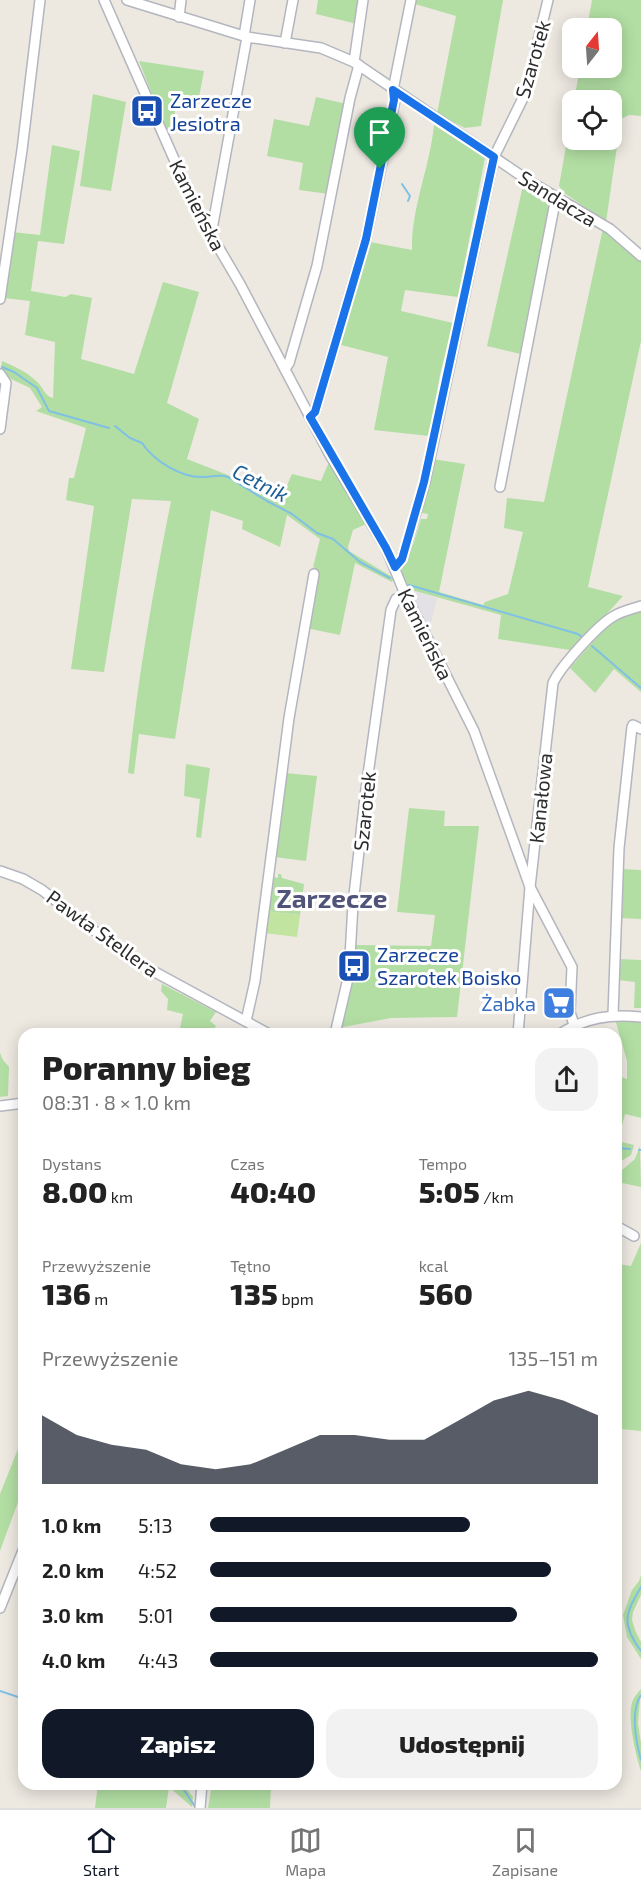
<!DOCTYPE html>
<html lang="pl">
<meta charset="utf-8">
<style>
:root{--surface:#fff;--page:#f2f2f2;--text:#222;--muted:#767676;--line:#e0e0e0;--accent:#111827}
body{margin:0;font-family:"Exo 2",sans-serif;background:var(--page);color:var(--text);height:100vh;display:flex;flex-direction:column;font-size:22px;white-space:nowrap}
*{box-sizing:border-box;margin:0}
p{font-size:20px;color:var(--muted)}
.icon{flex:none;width:33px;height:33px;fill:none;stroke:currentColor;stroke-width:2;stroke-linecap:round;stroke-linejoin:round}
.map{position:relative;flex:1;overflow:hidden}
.panel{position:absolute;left:18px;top:1028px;width:604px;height:762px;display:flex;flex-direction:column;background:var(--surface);border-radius:18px;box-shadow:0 3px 15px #0003}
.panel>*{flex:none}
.needle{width:39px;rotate:17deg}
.fabs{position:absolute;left:562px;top:18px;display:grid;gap:12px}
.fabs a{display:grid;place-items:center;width:60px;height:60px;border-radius:12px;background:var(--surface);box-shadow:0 3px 15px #0003;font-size:30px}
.pin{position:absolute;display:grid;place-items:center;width:51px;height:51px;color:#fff;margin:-62px -26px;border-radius:50% 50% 50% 0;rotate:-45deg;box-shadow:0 0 6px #0007}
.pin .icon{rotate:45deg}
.round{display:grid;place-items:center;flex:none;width:63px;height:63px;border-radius:18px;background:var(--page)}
.overview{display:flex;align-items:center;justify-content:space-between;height:102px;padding:0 24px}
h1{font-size:33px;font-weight:800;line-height:45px}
.metrics{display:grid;grid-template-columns:repeat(3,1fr);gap:9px;height:102px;padding:6px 24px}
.metrics div{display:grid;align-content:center}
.metrics b{font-size:30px;font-weight:800}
.metrics small{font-size:16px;font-weight:400}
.metrics p{font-size:16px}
.chart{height:168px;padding:12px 24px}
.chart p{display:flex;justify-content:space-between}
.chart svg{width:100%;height:108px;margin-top:6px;fill:var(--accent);opacity:.7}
.cta{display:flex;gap:12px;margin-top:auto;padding:12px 24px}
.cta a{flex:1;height:69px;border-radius:18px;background:var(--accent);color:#fff;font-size:24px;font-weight:800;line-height:69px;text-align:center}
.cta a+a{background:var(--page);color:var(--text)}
ul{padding:0 24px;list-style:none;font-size:20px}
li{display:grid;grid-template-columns:96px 72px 1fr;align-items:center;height:45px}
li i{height:15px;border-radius:8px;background:var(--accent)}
.tab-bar{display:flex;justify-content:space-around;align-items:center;height:84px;border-top:2px solid var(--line);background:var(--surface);font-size:16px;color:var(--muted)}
.tab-bar a{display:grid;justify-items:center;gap:3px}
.tab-bar .selected{color:var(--accent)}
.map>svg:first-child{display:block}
.industrial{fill:#e3e0e6}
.green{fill:#b2dea3}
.pitch{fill:#c1e4a0}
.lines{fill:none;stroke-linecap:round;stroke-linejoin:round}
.stream{stroke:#7fc0e4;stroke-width:2}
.minor-casing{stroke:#b4b6bf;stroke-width:12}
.minor{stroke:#fff;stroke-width:9}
.route-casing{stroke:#fff;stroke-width:12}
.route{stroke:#1a73e8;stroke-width:8}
.labels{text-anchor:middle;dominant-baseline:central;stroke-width:6;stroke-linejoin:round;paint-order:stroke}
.street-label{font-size:20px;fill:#2d2d2d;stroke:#fff}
.transit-label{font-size:20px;fill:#164399;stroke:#fff;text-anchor:start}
.shop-label{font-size:20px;fill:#366cbe;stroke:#fff;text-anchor:end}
.water-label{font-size:21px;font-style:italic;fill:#1b5e93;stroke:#fff}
.district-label{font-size:26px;font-weight:bold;fill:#51547a;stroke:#fff}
</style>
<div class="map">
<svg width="641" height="1808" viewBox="0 0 641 1808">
<rect width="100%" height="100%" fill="#ede9e1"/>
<path class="industrial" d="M408 589 437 598 429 631Z"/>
<g class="green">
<path d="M318 0H360L357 24 316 14Z"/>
<path d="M416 0H503L481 126 465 128 437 114 456 16 415 4Z"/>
<path d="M592 0H641V116L629 115 621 119 606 222 563 192 559 186 573 106V140H612V100H574L580 68H612V28H587Z"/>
<path d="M139 61 204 71 199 97 179 94 169 138Z"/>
<path d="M93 94 126 102 111 191 80 186Z"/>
<path d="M316 97 347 104 329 194 299 190 303 163 267 156 274 119 309 126Z"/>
<path d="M434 125 485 158 458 297 405 290 401 311 453 323 440 375 429 436 374 430 388 357 341 345 370 242 412 250C411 208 430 167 434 125Z"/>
<path d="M52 145 80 151 64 244 38 241 31 291 65 297 71 294 92 298 81 359 134 374 163 282 199 292 167 403 199 419 187 459 238 479 281 499 292 474 321 481 329 462 366 524 353 530 348 547 349 551 394 578 392 582 355 563 340 635 306 628 316 569 313 567 320 539 287 515 280 547 242 529 243 521 211 510 175 739 139 734 134 774 128 773C137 682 153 591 171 501L132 499 104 672 71 669 94 506 66 500 69 478H74L86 428 36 411 42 407 30 388 7 377 1 369 2 361C14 366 27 372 36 381 43 386 44 396 53 398L55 342 25 335 30 301 4 298 12 232 40 235Z"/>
<path d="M524 181 551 198 520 354 487 346Z"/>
<path d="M603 228 641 259V341L588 587 623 596 583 640 570 650 498 639 501 615 408 589 401 573 409 544 413 545 421 519H427L428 514 417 512 432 459 465 464 439 592 483 605 485 602 508 594 523 532 504 528 507 498 544 502Z"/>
<path d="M641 610V692L614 669 595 693 570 668 605 628 616 620Z"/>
<path d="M186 764 210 768 201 838 196 837 200 799 184 796Z"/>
<path d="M285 773 317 776 306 861 274 857Z"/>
<path d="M409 808 445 811 444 826H479L457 1017 391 1018 338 1028 355 963 356 945 431 946 435 915 397 912Z"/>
<path d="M621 869 641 870V919L619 918Z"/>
<path d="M278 874H281L282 878 304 884 300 915 266 911 271 883 274 877 278 878Z"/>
<path d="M618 959 641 960V1008H634L635 982 618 980Z"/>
<path d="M162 984 216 1012 210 1021 216 1026 212 1033H179L183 1014 167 1010 168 999 161 991Z"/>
<path d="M615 1019 641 1020V1118L625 1114 618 1141 634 1145 631 1155 623 1160 617 1158 616 1075 627 1079V1061Z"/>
<path d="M0 1053 3 1060 9 1067 8 1096 0 1097Z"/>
<path d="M640 1146 641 1187 622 1183V1170L635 1159Z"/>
<path d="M641 1243V1431L621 1429V1469H617V1264L631 1266Z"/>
<path d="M24 1434V1486L0 1551V1494Z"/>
<path d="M641 1575V1595L633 1612 632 1620 635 1630 641 1642V1659L627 1637 623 1615 632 1590 639 1581Z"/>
<path d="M641 1689 638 1723 641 1743V1771C636 1756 626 1715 633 1700 635 1696 638 1692 641 1689Z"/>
<path d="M98 1784H183L193 1797 192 1807 169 1787 166 1808H95Z"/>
<path d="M212 1784H271L270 1808H208Z"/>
</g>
<path class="pitch" d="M266 911 300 915 297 937 264 933Z"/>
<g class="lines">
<g class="stream">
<path d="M402 184 410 196 408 201"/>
<path d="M2 367 14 372 37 388 49 411 109 428"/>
<path d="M115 426 130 438 142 443C154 461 181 478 204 477 213 477 219 474 228 477L267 501 292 514 317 533 333 539 360 562 390 578"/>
<path d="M409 585 578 634 583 638"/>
<path d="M592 646 641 688"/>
<path d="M616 1148 630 1149"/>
<path d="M639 1150H641"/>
<path d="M641 1587C625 1614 621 1624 641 1651"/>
<path d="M0 1691 24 1699"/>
<path d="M641 1695C630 1711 636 1742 641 1760"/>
<path d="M180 1784 196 1808"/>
</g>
<defs>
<g id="minor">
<path d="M104 0 196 209 240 284 330 455 386 548 405 594 474 731 530 887 572 967 570 1012 574 1025"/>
<path d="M127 0 247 37 321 48 354 62 529 181 610 229 641 256"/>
<path d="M179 17 181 0"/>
<path d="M244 36 250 0"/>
<path d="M285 43 293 0"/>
<path d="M354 62 363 0"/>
<path d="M208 229 213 224 247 37"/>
<path d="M0 299 22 150 40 0"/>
<path d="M285 369 289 363 317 266 350 98 359 65"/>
<path d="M0 374 6 383 0 429"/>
<path d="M310 417 315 412 366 239 395 100 393 90 411 0"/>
<path d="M500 487 556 197"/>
<path d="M395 567 402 559 425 482 494 157 525 94 548 0"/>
<path d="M0 871 23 879 42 890 109 942 142 965 269 1034"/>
<path d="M613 1015 619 848 632 727 633 725 641 729"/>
<path d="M246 1021 255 981 289 718 314 574"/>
<path d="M335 1034 349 974 353 904 366 789 391 610 396 599 405 594"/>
<path d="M518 1034 530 887 553 683C560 667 599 624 614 616 622 611 632 609 641 606"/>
<path d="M560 1034C586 1017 611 1014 641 1017"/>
<path d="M0 1106 24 1103"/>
<path d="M616 1226 634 1236"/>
<path d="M0 1608 24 1548"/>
<path d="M200 1808 202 1784"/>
</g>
</defs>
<use href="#minor" class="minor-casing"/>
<use href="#minor" class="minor"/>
</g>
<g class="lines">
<defs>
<path id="route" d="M393 90 494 157 424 482 402 559 395 567 386 548 310 417 315 412 366 239 394 100Z"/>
</defs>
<use href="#route" class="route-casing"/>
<use href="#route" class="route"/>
</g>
<defs>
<symbol id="bus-square" viewBox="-11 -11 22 22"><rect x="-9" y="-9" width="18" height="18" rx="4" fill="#1a4fb4" stroke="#fff"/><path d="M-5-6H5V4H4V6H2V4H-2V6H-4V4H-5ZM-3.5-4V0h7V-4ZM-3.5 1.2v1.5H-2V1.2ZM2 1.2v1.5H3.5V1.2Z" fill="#fff"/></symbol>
<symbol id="supermarket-square" viewBox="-11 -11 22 22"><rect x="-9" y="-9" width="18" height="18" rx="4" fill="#3f7fe0" stroke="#fff"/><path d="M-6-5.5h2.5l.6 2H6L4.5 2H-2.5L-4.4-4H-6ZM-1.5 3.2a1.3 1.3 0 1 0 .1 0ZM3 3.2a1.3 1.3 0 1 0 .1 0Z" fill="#fff"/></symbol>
</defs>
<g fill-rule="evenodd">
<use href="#bus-square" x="128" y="92" width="38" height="38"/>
<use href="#bus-square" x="335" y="947" width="38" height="38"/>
<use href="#supermarket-square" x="540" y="984" width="38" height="38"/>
</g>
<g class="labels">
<g class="street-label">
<text transform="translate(532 59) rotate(-74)">Szarotek</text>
<text transform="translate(558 198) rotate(32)">Sandacza</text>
<text transform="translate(198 205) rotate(63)">Kamieńska</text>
<text transform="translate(426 634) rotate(64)">Kamieńska</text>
<text transform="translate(540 798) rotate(-84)">Kanałowa</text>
<text transform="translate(364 811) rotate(-84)">Szarotek</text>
<text transform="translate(103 933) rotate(36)">Pawła Stellera</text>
</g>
<g class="transit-label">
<text x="170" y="100">Zarzecze<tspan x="170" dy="23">Jesiotra</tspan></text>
<text x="377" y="954">Zarzecze<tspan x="377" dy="23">Szarotek Boisko</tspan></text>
</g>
<g class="shop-label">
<text x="536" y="1003">Żabka</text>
</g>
<g class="water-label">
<text transform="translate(261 482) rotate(27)">Cetnik</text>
</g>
<g class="district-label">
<text x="332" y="897">Zarzecze</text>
</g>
</g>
</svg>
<div class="fabs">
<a><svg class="needle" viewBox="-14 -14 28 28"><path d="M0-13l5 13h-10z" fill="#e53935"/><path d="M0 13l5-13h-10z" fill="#767676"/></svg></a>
<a><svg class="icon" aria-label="locate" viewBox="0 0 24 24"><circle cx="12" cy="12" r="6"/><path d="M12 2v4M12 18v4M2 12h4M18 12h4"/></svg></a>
</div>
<div class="pin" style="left:380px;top:169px;background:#1e9e55"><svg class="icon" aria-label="arrive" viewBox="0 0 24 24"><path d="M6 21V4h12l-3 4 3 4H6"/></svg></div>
<section class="panel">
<div class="overview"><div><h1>Poranny bieg</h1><p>08:31 · 8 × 1.0 km</p></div><a class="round"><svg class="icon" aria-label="share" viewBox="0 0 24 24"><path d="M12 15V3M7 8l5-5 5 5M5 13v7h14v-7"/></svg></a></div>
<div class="metrics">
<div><p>Dystans</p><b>8.00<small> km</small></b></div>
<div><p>Czas</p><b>40:40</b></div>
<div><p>Tempo</p><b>5:05<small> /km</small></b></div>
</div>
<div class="metrics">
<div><p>Przewyższenie</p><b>136<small> m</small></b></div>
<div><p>Tętno</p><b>135<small> bpm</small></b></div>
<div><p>kcal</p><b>560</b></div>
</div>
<div class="chart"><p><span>Przewyższenie</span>135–151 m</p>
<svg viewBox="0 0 160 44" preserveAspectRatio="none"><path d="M0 44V16L10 24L20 28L30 30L40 36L50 38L60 36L70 30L80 24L90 24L100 26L110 26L120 18L130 10L140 6L150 10L160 16V44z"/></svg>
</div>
<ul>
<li><b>1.0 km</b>5:13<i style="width:67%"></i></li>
<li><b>2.0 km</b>4:52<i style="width:88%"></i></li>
<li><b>3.0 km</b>5:01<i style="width:79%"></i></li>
<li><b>4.0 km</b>4:43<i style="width:100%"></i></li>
</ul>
<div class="cta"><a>Zapisz</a><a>Udostępnij</a></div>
</section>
</div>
<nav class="tab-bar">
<a class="selected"><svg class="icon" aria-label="home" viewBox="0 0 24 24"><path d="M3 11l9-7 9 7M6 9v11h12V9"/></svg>Start</a>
<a><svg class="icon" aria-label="map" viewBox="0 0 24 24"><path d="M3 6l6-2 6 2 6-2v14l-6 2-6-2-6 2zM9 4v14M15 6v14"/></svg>Mapa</a>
<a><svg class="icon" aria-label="saved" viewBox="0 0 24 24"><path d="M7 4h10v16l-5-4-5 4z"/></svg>Zapisane</a>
</nav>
